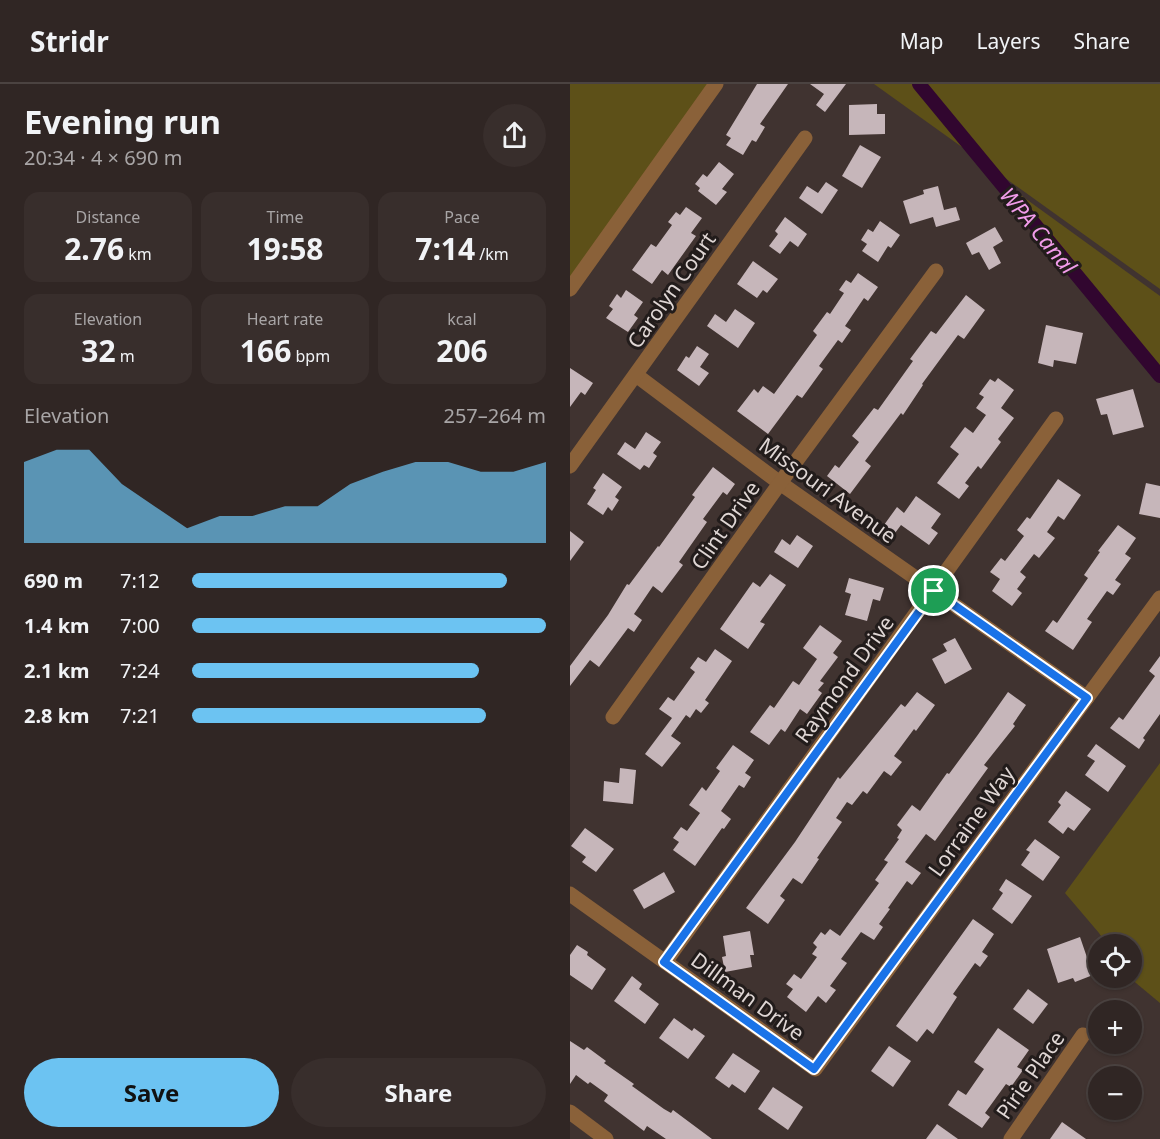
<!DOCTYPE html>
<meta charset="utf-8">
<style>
:root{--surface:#302624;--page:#382e2c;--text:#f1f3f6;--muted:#a8a5a6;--line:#4b4341;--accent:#6cc3f2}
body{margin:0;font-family:"Noto Sans",sans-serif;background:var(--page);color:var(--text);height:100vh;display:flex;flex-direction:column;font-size:22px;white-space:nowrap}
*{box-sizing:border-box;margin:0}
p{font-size:20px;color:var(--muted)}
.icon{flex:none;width:33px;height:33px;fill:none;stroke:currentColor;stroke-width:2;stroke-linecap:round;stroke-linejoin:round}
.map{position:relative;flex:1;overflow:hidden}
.sheet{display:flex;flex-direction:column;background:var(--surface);width:570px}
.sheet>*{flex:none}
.fabs{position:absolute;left:518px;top:850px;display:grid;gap:12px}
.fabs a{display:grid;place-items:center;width:54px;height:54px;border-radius:50%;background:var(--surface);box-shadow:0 2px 4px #0004,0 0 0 2px var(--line);font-size:30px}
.pin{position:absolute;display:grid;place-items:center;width:51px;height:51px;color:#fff;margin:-26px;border:3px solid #fff;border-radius:50%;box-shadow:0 2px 6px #0007}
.round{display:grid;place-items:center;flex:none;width:63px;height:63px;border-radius:32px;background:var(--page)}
.summary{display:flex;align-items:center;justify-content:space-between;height:102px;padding:0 24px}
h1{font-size:33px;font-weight:700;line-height:45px}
.figures{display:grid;grid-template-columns:repeat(3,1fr);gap:9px;height:102px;padding:6px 24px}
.figures div{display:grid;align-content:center;border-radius:15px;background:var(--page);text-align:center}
.figures b{font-size:30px;font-weight:700}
.figures small{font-size:16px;font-weight:400}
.figures p{font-size:16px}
.chart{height:168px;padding:12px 24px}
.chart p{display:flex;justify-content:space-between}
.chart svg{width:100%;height:108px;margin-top:6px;fill:var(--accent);opacity:.7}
.cta{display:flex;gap:12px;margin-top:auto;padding:12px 24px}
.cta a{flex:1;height:69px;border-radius:36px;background:var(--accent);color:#111;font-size:24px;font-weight:700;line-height:69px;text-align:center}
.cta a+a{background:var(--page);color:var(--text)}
ul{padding:0 24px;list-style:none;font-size:20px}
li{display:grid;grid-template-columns:96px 72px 1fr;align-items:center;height:45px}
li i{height:15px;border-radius:8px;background:var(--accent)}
header{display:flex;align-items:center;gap:36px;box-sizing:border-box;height:84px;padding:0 30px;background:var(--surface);border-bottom:2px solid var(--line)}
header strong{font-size:28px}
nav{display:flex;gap:33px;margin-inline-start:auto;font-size:21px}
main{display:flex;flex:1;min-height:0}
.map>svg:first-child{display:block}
.green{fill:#5d5018}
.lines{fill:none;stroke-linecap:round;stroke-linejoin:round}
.canal{stroke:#31062f;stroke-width:14}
.building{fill:#c6b6ba}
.minor{stroke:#8a6139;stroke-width:15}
.route-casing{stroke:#fff;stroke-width:12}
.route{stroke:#1a73e8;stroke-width:8}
.labels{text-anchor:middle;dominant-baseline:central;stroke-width:6;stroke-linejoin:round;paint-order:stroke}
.street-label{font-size:21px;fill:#dfd6d4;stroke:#221c1b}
.water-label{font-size:22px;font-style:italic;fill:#f19cea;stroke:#221c1b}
</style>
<header>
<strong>Stridr</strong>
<nav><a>Map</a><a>Layers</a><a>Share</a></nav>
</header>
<main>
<section class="sheet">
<div class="summary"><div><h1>Evening run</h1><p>20:34 · 4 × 690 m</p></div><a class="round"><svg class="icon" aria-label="share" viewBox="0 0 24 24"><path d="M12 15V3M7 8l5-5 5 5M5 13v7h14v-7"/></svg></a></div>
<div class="figures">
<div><p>Distance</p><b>2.76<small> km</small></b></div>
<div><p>Time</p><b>19:58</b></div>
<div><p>Pace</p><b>7:14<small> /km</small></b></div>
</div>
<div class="figures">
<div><p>Elevation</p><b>32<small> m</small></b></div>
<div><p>Heart rate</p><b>166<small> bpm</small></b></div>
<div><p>kcal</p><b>206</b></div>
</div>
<div class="chart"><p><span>Elevation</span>257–264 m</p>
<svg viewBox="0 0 160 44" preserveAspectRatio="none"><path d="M0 44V11L10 6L20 6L30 20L40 29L50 38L60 33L70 33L80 29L90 29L100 20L110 15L120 11L130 11L140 15L150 15L160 11V44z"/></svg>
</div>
<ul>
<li><b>690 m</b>7:12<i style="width:89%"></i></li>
<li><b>1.4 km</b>7:00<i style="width:100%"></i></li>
<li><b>2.1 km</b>7:24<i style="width:81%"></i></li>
<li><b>2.8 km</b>7:21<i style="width:83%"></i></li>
</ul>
<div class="cta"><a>Save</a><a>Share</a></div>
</section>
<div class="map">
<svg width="590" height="1055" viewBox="0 0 590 1055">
<rect width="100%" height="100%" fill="#403330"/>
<g class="green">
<path d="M0 0H143L0 197Z"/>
<path d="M304 0H590V205Z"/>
<path d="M438 102 590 212V287Z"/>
<path d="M590 679V919L560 894 561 861H537L529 849 495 809Z"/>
</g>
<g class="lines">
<path class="canal" d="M349 0 590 292"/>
</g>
<g class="building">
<path d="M187 0H218L190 40 195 43 186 58 182 56 173 71 156 61 161 54 156 51Z"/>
<path d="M240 0H276L255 28 246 21 254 10Z"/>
<path d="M307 20V30H315V50L279 51V21Z"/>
<path d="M290 61 311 73 292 104 272 92Z"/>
<path d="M149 78 164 90 152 105 157 108 146 121 128 107 130 104 125 100 133 90 137 93Z"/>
<path d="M256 98 268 106 252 130 229 114 237 102 248 109Z"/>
<path d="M368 102 374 126 386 123 390 136 366 143 363 133 340 140 333 117 354 110 353 106Z"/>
<path d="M116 123 132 134 121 149 126 152 98 191 92 186 82 200 62 186 81 160 86 163 102 141 98 138 106 128 110 131Z"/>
<path d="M215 133 237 150 228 163 220 157 210 170 199 162 208 150 205 147Z"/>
<path d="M310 137 330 151 321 164 318 162 308 178 292 167 297 160 291 156 298 145 303 148Z"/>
<path d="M425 143 433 157 423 163 431 179 419 186 409 168 402 171 396 159Z"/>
<path d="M183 177 208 195 197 209 193 206 187 214 167 200Z"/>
<path d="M288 189 308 203 298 217 294 214 275 242 281 246 272 259 268 256 249 282 253 285 232 314 227 311 198 350 167 327 184 305 188 309 193 302 204 310 247 251 243 247 257 228 260 230 274 209 269 206 276 196 281 199Z"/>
<path d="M56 206 73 218 64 231 68 234 58 248 36 234 43 225 39 222 47 210 51 214Z"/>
<path d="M396 211 415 226 394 255 388 251 352 300 353 301 333 331 331 329 295 377 301 382 280 410 257 392 265 381 269 384 289 358 282 352 304 324 308 326 343 277 340 275 361 247 366 250Z"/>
<path d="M165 225 185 239 168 264 137 242 145 230 156 238Z"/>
<path d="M476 241 513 249 506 280 484 276 483 283 468 279Z"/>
<path d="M127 262 139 270 130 283 139 289 129 302 107 286 116 272 119 274Z"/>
<path d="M0 284 23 299 15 311 11 308 0 323Z"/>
<path d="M428 294 444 306 431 324 444 334 428 355 431 358 411 385 408 382 395 399 399 402 389 415 367 399 389 370 380 363 395 343 403 349 416 331 406 324 414 313 409 310 420 295 425 298Z"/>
<path d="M563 305 574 343 543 351 537 330 531 331 526 315Z"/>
<path d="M76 348 91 358 83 369 87 372 79 384 74 381 70 386 47 370 55 358 65 365Z"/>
<path d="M143 383 165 400 157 411 153 408 133 435 137 438 109 478 113 481 92 509 83 502 64 530 72 536 64 548 58 544 29 583 20 576 0 602V582L38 531 57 500 59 501 88 462 89 463 125 413 122 411Z"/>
<path d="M33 389 52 403 45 413 49 416 42 427 38 423 33 431 17 420 26 406 23 404Z"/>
<path d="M488 395 511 411 494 436 488 432 477 448 485 454 469 474 464 470 450 488 456 493 447 505 452 509 442 522 422 507 430 495 420 488 431 474 435 477 454 452 447 446 457 433 460 435Z"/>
<path d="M576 399 590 402V434L569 430Z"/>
<path d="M346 412 371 430 361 444 368 449 359 461 331 441 325 449 314 441 327 423 334 429Z"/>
<path d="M548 441 566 454 555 470 561 474 545 496 551 500 543 511 537 507 517 535 522 538 503 566 475 547 483 536 487 539 518 494 514 491 530 468 528 467Z"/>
<path d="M0 447 14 458 0 477Z"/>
<path d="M227 451 243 462 228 484 204 468 212 455 220 461Z"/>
<path d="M200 490 216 501 190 538 195 540 178 565 150 545 183 498 190 503Z"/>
<path d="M279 494 314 504 310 517 303 515 297 537 275 531 281 510 275 508Z"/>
<path d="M250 541 272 557 263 569 268 573 250 597 254 599 248 606 252 609 237 630 230 625 215 648 211 645 199 661 180 648 200 621 204 624 223 597 229 601 247 575 233 564Z"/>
<path d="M385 554 402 585 375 600 362 575 377 567 373 560Z"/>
<path d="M145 565 162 577 135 616 139 619 131 629 126 625 120 634 116 631 101 652 111 659 92 683 75 670 102 634 89 625 98 613 104 617 125 588 120 584 128 573 136 578Z"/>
<path d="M590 572V630L573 654 575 656 569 665 540 644 549 633 553 636 585 592 579 587Z"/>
<path d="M347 608 365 621 346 647 344 645 324 672 332 678 321 692 314 687 297 710 293 707 282 721 277 718 266 734 272 738 247 774 249 775 232 800 223 794 210 812 215 816 198 840 176 824 225 758 268 693 270 695 331 620 335 623Z"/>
<path d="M438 608 456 621 443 640 445 642 414 681 418 684 365 757 356 750 335 778 351 789 342 801 337 797 318 824 320 825 309 840 313 843 304 856 291 848 271 875 277 879 260 902 266 906 256 919 248 912 236 928 217 913 223 905 216 900 224 890 231 895 247 873 242 870 247 863 243 859 251 848 255 851 260 845 270 852 309 799 305 796 318 778 314 776 329 755 327 754 332 746 327 741 342 721 350 727 377 689 379 690 407 652Z"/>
<path d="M526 660 556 682 538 708 515 691 525 677 517 672Z"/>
<path d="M163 661 184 676 175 689 181 693 174 704 169 701 151 727 161 735 154 745 152 744 125 782 103 766 109 758 103 754 111 743 117 747 130 729 119 721 132 703 136 707 150 687 146 684Z"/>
<path d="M50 684 66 686 63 720 33 717 34 697 49 699Z"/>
<path d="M496 707 521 725 504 747 498 743 493 750 478 738 491 721 488 718Z"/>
<path d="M15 744 44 765 26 788 12 778 16 773 1 762Z"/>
<path d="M465 755 490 773 473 797 451 781 460 768 456 766Z"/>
<path d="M94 788 105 808 74 825 63 806Z"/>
<path d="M436 795 462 812 442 840 422 825 433 809 429 806Z"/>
<path d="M403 835 424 850 412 868 418 872 410 883 405 879 383 910 387 913 363 950 357 945 347 958 326 942Z"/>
<path d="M180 847 184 871H180L182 883 155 888 152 873 156 872 153 852Z"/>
<path d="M510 853 523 891 505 898 503 894 488 899 477 865Z"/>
<path d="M7 861 18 868 17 871 36 885 22 906 0 891V871Z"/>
<path d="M62 892 72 900 69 905 89 920 75 940 44 917Z"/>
<path d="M458 905 478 920 463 940 443 925Z"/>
<path d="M104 934 122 947 124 944 135 952 118 975 89 954Z"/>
<path d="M428 944 459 966 447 983 453 986 441 1003 436 1000 415 1029 420 1033 412 1044 378 1021 388 1006 396 1011 414 985 404 978Z"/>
<path d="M0 957 14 966 17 963 36 977 34 979 64 1000 62 1002 94 1025 101 1029 103 1026 142 1055H96L77 1042 74 1047 34 1017 38 1011 20 998 18 1000 6 991 0 1000Z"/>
<path d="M319 962 341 977 323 1003 301 987Z"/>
<path d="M163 969 190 987 175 1009 162 1000 159 1004 145 994Z"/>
<path d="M203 1003 233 1023 218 1046 188 1025Z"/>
<path d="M492 1038 516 1055H480Z"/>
<path d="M367 1040 388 1055H356Z"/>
</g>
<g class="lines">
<g class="minor">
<path d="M0 205 146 0"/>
<path d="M66 291 210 399 517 614"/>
<path d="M0 382 235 54"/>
<path d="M43 633 210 399 366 187"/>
<path d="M0 810 245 985 590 514"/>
<path d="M95 878 486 335"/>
<path d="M0 1028 36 1055"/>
<path d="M441 1055 513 951"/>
</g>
</g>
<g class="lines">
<defs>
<path id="route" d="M364 507 517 614 244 985 94 878Z"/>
</defs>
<use href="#route" class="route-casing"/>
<use href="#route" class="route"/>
</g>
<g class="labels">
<g class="street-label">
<text transform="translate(101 206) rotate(-55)">Carolyn Court</text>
<text transform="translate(258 406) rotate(36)">Missouri Avenue</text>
<text transform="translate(155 441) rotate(-55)">Clint Drive</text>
<text transform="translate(274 595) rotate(-54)">Raymond Drive</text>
<text transform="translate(401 737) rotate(-54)">Lorraine Way</text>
<text transform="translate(178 912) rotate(36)">Dillman Drive</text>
<text transform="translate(460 991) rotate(-55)">Pirie Place</text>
</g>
<g class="water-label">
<text transform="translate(469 146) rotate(50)">WPA Canal</text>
</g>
</g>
</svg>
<div class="fabs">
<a><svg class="icon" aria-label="locate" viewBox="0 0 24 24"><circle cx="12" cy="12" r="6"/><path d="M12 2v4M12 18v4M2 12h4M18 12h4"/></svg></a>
<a>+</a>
<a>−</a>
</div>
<div class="pin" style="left:364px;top:507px;background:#1e9e55"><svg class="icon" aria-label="arrive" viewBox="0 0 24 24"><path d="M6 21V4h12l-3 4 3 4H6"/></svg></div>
</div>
</main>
